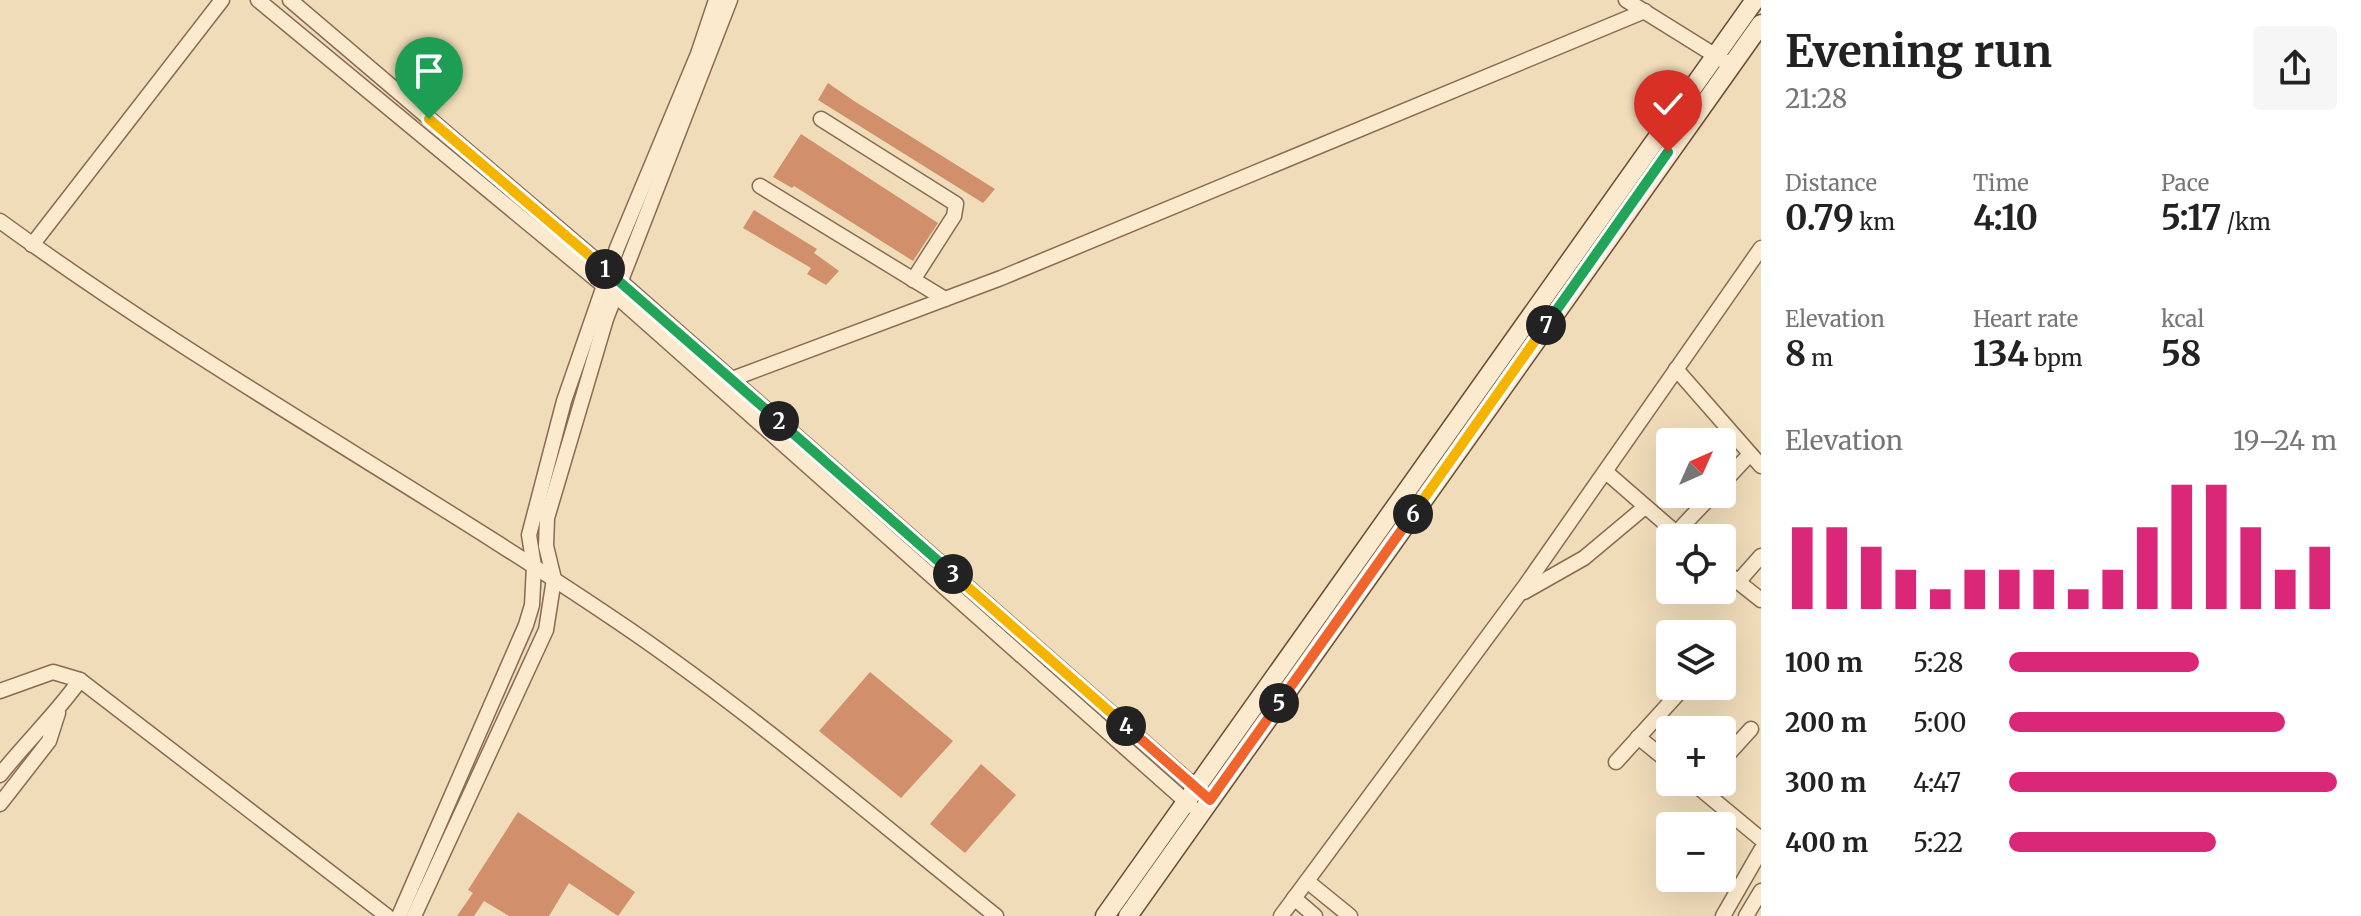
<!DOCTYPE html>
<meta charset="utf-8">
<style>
:root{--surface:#fff;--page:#f6f6f6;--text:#222;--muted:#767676;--accent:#db2777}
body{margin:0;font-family:Merriweather,serif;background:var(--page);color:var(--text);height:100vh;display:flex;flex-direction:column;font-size:30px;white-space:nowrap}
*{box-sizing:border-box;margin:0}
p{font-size:26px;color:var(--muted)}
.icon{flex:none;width:44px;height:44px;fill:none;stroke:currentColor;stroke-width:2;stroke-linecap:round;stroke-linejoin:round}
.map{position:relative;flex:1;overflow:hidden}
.side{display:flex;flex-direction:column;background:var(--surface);width:600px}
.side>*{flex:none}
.needle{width:52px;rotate:45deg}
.fabs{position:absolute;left:1656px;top:428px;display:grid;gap:16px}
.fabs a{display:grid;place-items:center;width:80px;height:80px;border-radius:8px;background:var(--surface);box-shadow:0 8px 32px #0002;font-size:40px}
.pin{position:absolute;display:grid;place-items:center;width:68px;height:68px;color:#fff;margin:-82px -34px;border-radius:50% 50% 50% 0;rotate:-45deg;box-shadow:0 0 8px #0007}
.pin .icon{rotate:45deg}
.km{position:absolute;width:40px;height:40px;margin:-20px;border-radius:50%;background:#222;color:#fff;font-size:22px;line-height:40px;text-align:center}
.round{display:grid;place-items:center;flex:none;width:84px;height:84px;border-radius:8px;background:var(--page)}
.head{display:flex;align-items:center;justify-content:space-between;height:136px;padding:0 24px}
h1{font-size:44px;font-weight:700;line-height:60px}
.stats{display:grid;grid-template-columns:repeat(3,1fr);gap:12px;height:136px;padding:8px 24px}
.stats div{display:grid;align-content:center}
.stats b{font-size:34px;font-weight:700}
.stats small{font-size:22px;font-weight:400}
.stats p{font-size:22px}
.chart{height:224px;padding:16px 24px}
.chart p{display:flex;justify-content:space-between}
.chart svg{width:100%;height:144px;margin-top:8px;stroke:var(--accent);stroke-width:6}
ul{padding:0 24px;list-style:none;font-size:26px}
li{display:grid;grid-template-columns:128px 96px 1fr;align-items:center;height:60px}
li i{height:20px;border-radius:10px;background:var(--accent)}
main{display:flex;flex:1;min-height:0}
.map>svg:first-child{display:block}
.building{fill:#d18f6c}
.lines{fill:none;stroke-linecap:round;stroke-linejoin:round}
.minor-casing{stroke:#886b53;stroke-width:17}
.secondary-casing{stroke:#694c37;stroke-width:21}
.minor{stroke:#fbeacd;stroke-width:14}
.secondary{stroke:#fbeacd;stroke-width:18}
.split-1-casing{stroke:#fff;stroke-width:16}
.split-2-casing{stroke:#fff;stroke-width:16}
.split-3-casing{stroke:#fff;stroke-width:16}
.split-4-casing{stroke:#fff;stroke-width:16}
.split-5-casing{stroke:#fff;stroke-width:16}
.split-6-casing{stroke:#fff;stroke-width:16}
.split-7-casing{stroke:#fff;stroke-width:16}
.split-8-casing{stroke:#fff;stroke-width:16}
.split-1{stroke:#f5b400;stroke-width:10}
.split-2{stroke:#22a559;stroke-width:10}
.split-3{stroke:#22a559;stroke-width:10}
.split-4{stroke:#f5b400;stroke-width:10}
.split-5{stroke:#f0652b;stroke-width:10}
.split-6{stroke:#f0652b;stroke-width:10}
.split-7{stroke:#f5b400;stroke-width:10}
.split-8{stroke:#22a559;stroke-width:10}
</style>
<main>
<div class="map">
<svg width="1761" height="916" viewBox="0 0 1761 916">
<rect width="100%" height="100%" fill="#f0dcb9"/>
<g class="building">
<path d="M828 83 854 101 995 189 983 203 818 100Z"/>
<path d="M801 134 938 223 913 261 794 186 792 188 773 177Z"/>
<path d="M754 210 817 249 814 253 839 271 826 285 807 274 811 268 743 228Z"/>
<path d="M870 672 953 741 901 798 819 731Z"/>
<path d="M981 764 1016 795 965 853 930 824Z"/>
<path d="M518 812 635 892 618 916 569 883 549 916H509L484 901 474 916H457L473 893 468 890Z"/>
</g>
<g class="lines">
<defs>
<g id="minor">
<path d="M258 0 615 295 1191 806"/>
<path d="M290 0 611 273 1201 792"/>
<path d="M1626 0 1724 61"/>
<path d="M821 119 956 204 954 216 913 280"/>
<path d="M760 186 945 299"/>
<path d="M0 221C203 369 423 489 630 630 758 718 876 820 996 916"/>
<path d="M32 245 222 0"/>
<path d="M1676 369 1761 466"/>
<path d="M724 382 1001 278 1645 11"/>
<path d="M1606 472 1682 538"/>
<path d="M1722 484 1750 454"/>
<path d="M1676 533 1713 494"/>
<path d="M1722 569 1761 600"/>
<path d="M1738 582 1761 556"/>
<path d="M1524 592 1584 558 1645 507"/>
<path d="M0 691 53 672 80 680"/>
<path d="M1638 737 1670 763"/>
<path d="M1722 761 1751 729"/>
<path d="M1616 762 1685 686"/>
<path d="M0 775C26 742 56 714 80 680L387 916"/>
<path d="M1692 782 1761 839"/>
<path d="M0 804 49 741 58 713"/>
<path d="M1307 881 1350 916"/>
<path d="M1294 898 1315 916"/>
<path d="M399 916 526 625 532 605 534 566 529 535 564 401 617 248 698 54 716 0"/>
<path d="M414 916 546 630 554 579 546 546 547 518 606 319 730 0"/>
<path d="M1281 916 1525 586 1761 248"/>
<path d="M1723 916 1761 850"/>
<path d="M1746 916 1761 891"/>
</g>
<g id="secondary">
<path d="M1105 916 1755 0"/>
<path d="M1128 916 1761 24"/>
</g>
</defs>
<use href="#minor" class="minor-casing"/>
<use href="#secondary" class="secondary-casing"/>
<use href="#minor" class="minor"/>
<use href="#secondary" class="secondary"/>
</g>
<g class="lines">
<defs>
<path id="split-1" d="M429 119 605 269"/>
<path id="split-2" d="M605 269 779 421"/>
<path id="split-3" d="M779 421 953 574"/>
<path id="split-4" d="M953 574 1126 726"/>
<path id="split-5" d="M1126 726 1210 800 1279 703"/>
<path id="split-6" d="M1279 703 1413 514"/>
<path id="split-7" d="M1413 514 1546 325"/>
<path id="split-8" d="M1546 325 1668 152"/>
</defs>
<use href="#split-1" class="split-1-casing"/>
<use href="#split-2" class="split-2-casing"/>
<use href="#split-3" class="split-3-casing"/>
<use href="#split-4" class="split-4-casing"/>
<use href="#split-5" class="split-5-casing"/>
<use href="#split-6" class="split-6-casing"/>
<use href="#split-7" class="split-7-casing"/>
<use href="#split-8" class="split-8-casing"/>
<use href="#split-1" class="split-1"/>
<use href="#split-2" class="split-2"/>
<use href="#split-3" class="split-3"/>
<use href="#split-4" class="split-4"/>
<use href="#split-5" class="split-5"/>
<use href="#split-6" class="split-6"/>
<use href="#split-7" class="split-7"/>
<use href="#split-8" class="split-8"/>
</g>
</svg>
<div class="fabs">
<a><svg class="needle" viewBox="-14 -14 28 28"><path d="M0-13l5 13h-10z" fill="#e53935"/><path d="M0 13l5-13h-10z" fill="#767676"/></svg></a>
<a><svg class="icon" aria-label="locate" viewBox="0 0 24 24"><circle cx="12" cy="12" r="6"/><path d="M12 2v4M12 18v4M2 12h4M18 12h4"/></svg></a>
<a><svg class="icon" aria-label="layers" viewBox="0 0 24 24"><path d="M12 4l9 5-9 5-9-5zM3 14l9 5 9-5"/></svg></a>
<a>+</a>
<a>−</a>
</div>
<div class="pin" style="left:429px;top:119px;background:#1e9e55"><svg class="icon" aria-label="arrive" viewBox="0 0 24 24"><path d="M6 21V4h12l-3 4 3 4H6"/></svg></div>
<div class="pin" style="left:1668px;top:152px;background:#d93025"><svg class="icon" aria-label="check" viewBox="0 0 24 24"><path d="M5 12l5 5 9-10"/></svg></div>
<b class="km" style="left:605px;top:269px">1</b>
<b class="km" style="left:779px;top:421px">2</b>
<b class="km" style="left:953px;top:574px">3</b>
<b class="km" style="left:1126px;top:726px">4</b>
<b class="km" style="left:1279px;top:703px">5</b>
<b class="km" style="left:1413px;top:514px">6</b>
<b class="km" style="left:1546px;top:325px">7</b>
</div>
<section class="side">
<div class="head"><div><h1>Evening run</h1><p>21:28</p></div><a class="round"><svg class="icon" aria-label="share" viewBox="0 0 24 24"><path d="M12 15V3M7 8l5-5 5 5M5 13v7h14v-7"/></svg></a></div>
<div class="stats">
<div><p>Distance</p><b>0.79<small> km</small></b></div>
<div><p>Time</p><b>4:10</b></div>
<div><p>Pace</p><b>5:17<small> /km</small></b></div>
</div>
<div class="stats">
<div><p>Elevation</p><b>8<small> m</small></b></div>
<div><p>Heart rate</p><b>134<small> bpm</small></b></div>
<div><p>kcal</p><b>58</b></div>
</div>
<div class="chart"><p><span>Elevation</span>19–24 m</p>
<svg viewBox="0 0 160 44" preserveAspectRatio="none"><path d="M5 44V19M15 44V19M25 44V25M35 44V32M45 44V38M55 44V32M65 44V32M75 44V32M85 44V38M95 44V32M105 44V19M115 44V6M125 44V6M135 44V19M145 44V32M155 44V25"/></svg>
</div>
<ul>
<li><b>100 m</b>5:28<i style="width:58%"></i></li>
<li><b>200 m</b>5:00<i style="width:84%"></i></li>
<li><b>300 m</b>4:47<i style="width:100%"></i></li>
<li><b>400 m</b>5:22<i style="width:63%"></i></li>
</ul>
</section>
</main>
